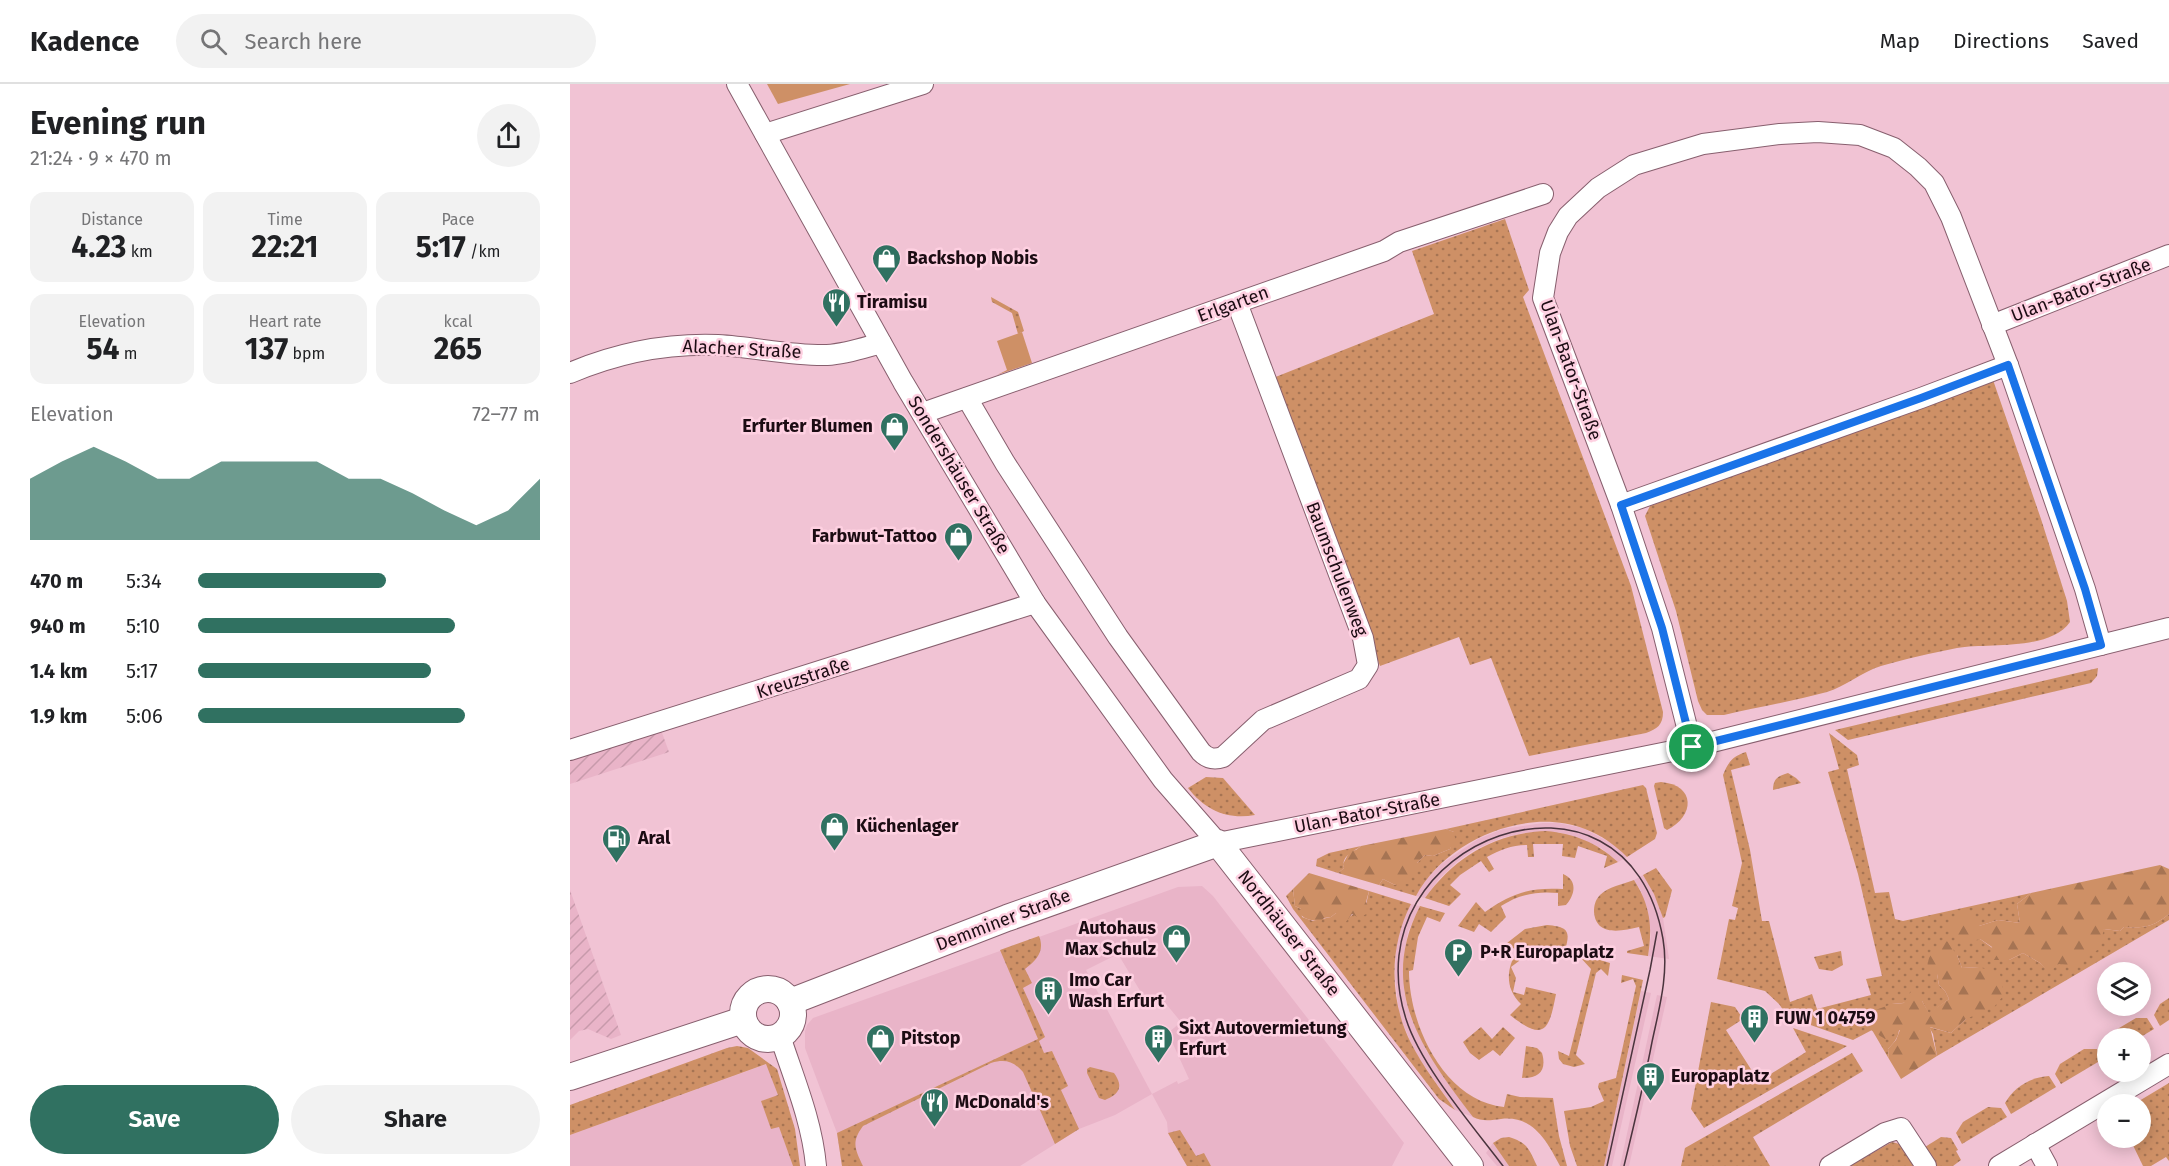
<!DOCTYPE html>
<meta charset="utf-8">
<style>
:root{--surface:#fff;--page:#f2f2f2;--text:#202124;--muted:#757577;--line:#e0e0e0;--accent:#307161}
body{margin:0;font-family:"Fira Sans",sans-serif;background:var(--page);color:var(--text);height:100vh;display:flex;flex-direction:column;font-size:22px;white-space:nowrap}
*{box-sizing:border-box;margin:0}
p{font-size:20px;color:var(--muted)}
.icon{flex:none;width:33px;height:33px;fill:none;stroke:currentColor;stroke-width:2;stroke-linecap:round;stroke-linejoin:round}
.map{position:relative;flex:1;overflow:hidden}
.drawer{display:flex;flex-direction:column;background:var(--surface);width:570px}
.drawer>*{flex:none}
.buttons{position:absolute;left:1527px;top:878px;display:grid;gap:12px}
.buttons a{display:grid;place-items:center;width:54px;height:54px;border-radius:50%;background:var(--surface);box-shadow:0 3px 15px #0003;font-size:30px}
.pin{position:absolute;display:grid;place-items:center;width:51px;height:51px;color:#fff;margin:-26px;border:3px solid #fff;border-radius:50%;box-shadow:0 2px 6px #0007}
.round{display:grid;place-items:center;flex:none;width:63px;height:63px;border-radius:32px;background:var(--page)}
.head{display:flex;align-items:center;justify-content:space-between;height:102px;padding:0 30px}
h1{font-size:33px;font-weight:700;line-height:45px}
.stats{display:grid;grid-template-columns:repeat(3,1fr);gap:9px;height:102px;padding:6px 30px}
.stats div{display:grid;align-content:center;border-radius:15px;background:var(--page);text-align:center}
.stats b{font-size:30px;font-weight:700}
.stats small{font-size:16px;font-weight:400}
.stats p{font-size:16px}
.chart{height:168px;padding:12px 30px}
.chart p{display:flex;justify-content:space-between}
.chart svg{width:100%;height:108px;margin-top:6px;fill:var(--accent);opacity:.7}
.action{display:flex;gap:12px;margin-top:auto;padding:12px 30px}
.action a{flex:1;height:69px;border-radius:36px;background:var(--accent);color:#fff;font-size:24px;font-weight:700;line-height:69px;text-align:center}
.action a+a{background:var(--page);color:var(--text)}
ul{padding:0 30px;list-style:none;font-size:20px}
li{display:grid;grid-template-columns:96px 72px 1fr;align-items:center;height:45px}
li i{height:15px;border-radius:8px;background:var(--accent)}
header{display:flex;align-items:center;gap:36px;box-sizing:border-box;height:84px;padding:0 30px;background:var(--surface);border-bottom:2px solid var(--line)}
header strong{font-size:28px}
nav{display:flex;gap:33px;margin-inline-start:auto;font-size:21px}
.search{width:420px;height:54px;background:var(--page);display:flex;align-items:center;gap:15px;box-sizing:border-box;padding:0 21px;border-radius:33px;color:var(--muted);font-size:22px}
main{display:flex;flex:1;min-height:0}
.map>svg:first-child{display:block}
.built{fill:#e9b4c8;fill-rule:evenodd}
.industrial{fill:url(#industrial-furrows)}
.grass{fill:url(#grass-dots)}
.forest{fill:url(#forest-firs)}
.green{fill:#ce9066}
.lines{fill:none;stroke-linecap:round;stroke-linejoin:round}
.minor-casing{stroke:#875f6e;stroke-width:22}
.major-casing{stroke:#875f6e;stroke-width:28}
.minor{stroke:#fff;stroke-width:20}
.major{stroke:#fff;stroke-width:26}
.tram{stroke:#4a343d;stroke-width:1.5}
.route-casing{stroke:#fff;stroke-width:12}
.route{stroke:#1a73e8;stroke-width:8}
.labels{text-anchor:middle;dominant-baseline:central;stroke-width:5;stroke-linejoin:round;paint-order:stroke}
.poi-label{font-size:18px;font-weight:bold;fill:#1c0c13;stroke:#fed0e1;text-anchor:start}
.street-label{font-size:18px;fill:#1c0c13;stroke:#fed0e1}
</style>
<header>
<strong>Kadence</strong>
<div class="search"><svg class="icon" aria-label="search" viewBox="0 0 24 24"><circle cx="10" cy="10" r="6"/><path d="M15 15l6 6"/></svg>Search here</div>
<nav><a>Map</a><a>Directions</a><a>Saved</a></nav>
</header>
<main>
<section class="drawer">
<div class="head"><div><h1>Evening run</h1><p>21:24 · 9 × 470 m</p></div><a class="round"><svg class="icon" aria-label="share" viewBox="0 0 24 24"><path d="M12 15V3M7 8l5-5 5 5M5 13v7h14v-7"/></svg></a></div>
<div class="stats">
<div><p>Distance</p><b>4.23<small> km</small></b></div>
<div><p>Time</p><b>22:21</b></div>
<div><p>Pace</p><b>5:17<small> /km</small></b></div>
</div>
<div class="stats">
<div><p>Elevation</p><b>54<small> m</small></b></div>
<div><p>Heart rate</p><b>137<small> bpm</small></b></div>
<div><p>kcal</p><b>265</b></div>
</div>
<div class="chart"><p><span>Elevation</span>72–77 m</p>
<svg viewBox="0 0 160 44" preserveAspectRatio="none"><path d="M0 44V19L10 12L20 6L30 12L40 19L50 19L60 12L70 12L80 12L90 12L100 19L110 19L120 25L130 32L140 38L150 32L160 19V44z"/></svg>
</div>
<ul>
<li><b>470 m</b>5:34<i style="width:55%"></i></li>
<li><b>940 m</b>5:10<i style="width:75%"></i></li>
<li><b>1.4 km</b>5:17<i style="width:68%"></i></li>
<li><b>1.9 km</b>5:06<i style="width:78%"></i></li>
</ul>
<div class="action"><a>Save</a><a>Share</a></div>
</section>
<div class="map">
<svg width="1599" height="1082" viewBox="0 0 1599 1082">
<defs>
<pattern id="industrial-furrows" width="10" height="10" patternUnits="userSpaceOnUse" patternTransform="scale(1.5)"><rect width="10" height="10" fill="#e9b4c8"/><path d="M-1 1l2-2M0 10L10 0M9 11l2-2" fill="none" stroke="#c79aab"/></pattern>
<pattern id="grass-dots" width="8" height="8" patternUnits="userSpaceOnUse" patternTransform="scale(1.5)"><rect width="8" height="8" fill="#ce9066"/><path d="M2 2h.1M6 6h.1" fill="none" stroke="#a67453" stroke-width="1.8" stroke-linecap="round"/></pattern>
<pattern id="forest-firs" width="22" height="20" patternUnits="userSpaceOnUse" patternTransform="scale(1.5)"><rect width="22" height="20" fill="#ce9066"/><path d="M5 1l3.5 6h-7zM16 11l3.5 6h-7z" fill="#a67453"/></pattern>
</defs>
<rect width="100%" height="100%" fill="#f1c3d4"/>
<g class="built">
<path d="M973 739H988L1013 744 1045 761 1057 773 1048 778 1031 764 988 748 954 749 931 754 904 766 887 778 869 795 855 814 846 812 852 800 871 780 908 755 933 745Z"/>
<path d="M1073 791 1084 810 1093 834 1099 875 1078 872 1081 851 1071 807 1064 796Z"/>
<path d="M632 802 643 812 834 1059 822 1082H617L598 1049 597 1038 582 1010 545 1031 509 1045 450 1082H272L267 1049 235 964V947L237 941 243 934 608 803ZM548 870 578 920 592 915 611 938 598 949 619 995 608 1000 607 997 582 1010 516 886Z"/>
<path d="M841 820 850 822 838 848 835 866 834 907 840 931 857 968 903 1033 885 1026 849 974 841 959 829 930 825 893 826 862 832 837Z"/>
<path d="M1071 907 1081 909 1042 1082H1034Z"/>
<path d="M1087 911 1097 913 1059 1082H1050Z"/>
<path d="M197 980 208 1011 192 1017 209 1042 223 1082H0V1051Z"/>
<path d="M923 1059 939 1082H927L916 1069Z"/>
</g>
<g class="industrial">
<path d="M91 646 99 668 0 700V675Z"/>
<path d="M0 806 51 951 41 955 18 945 9 947 0 956Z"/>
</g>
<g class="grass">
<path d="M935 135 959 206 953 213 1061 502 1093 628C1093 641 1087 645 1076 649L959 672 921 574 900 581 889 553 810 582 703 294 864 230 842 167Z"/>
<path d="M421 213 448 228 454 247 448 250 442 229 422 218Z"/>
<path d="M1422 293 1471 435 1497 517 1500 538C1480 567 1418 559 1387 564 1362 569 1335 575 1311 582 1292 588 1276 602 1257 608 1224 617 1188 623 1154 631H1137L1132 626 1128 617 1106 527 1075 432 1080 422Z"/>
<path d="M1528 584 1527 592 1521 599 1278 656 1265 646Z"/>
<path d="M1259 649 1287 671 1289 681 1277 685 1305 809 1319 808 1325 835 1333 837 1461 809 1447 820 1450 839 1428 836 1409 842 1410 855 1439 876 1453 869 1470 879 1479 887 1534 845 1550 847 1554 843C1575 844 1583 843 1599 830V836L1367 972 1363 950 1359 943 1381 949 1396 935 1409 883 1392 884 1387 871 1367 890 1369 901 1375 907 1379 915 1359 930 1352 917 1322 920C1329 940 1335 948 1318 965L1319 975 1302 946 1283 956 1218 933 1209 920 1195 907 1147 895 1159 835 1165 836 1168 824 1162 822 1172 779 1153 691C1158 678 1163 672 1176 668L1180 681 1161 686 1180 766 1192 837H1199L1220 918 1242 910 1247 925 1301 911 1296 895 1312 892 1288 790 1258 688 1269 685Z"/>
<path d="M1218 689 1226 694 1231 699 1203 706C1203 695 1208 692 1218 689Z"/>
<path d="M636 693 653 694 685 731C657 736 635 726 618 704Z"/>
<path d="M1091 698C1126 701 1125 732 1097 746L1094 744 1084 702 1085 699Z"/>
<path d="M1073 701 1076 704 1087 749 1085 755 1057 773C1045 761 1031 751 1015 745 955 722 875 757 846 812L809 801 813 795 825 801 855 771 863 772 880 765 884 748 876 745Z"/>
<path d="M976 747C1005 750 1026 758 1048 778L1034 784 1037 772 1008 762 1005 774 992 772 993 760H963L964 773H958L957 761C942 761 930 766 917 773L924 785 919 788 911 777 890 791 880 801 891 810 879 822 855 814C885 773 924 749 976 747Z"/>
<path d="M791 762C783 768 771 772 774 784L768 789 746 782 747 775 759 769Z"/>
<path d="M1086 784 1102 806 1095 833 1093 834 1084 810 1073 791Z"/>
<path d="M993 790C1008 796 1005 811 996 821L988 822V809C968 807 949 810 931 822L936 833 921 848 909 840 904 848 888 842 906 818 915 828C942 809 960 803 993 805Z"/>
<path d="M1064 796C1080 821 1083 843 1078 872L1057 869V867L1074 862 1069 843C1052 847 1026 853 1024 828 1024 822 1025 816 1030 811 1038 803 1053 800 1064 796Z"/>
<path d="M723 805 725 822 731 825 732 833 743 837 761 833 766 829 778 834 796 821 799 807 841 820C819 862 819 916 841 959 853 983 870 1004 885 1026L869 1015 723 825 716 812Z"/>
<path d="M850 822 875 829 870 838 857 833 848 853 843 886 839 887C839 941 874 1017 934 1023L937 1010 950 1013 983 1014 989 1052 997 1082H990C977 1057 963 1031 931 1035 922 1036 912 1038 903 1033 853 967 807 906 850 822Z"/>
<path d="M977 841C1003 843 999 850 994 871L953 863 949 877 941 883 946 894 943 908 954 911 956 903 986 910C979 947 974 958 940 931L951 920C935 905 936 885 947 867L937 859 955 845Z"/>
<path d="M469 852C475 867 467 876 455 885L462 899 453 904 475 953 469 957 474 969 482 967 498 1002 491 1006 509 1045 485 1060 453 988C443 977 435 975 421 979L293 1042C281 1058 285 1065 293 1082H272L267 1049 468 955 430 866Z"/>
<path d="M1271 867 1273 881 1262 887 1249 885 1244 873Z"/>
<path d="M1010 870 1040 879 1038 892 1031 885 1026 889 1006 971 1015 980 1004 983 993 980 989 975 988 967 999 972 1021 885 1010 873Z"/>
<path d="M1052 891 1073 896 1034 1082H1007L1000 1062 994 1027 1021 1023 1034 1017 1028 1003 1029 999 1046 994 1066 902 1063 895 1051 899Z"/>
<path d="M1599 914V936L1590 942 1584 931 1590 920Z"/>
<path d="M1141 918 1165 923 1173 935 1156 946 1184 990 1191 996 1236 968 1223 944 1277 962 1134 1044 1121 1025Z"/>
<path d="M1566 934H1577L1584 945 1569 954H1538L1537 969 1533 961 1539 950Z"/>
<path d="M911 943 922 955 933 943 945 954 930 972 923 966 909 976 900 969 893 958Z"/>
<path d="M167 962 178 964 207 985 225 1045 230 1082H223L209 1043 201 1045 191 1017 208 1011 196 980 0 1051V1021L157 964Z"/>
<path d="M956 962 967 964 972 969C977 987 969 994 952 994Z"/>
<path d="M1514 965H1527L1533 975 1491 1000 1485 990 1490 980Z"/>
<path d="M1282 969 1293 987 1183 1053 1200 1082H1111L1115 1064Z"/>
<path d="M520 983 544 989C554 1003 549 1010 535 1016L529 1014 517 989V985Z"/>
<path d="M1479 992 1486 1003 1441 1030 1435 1019C1444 1003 1461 993 1479 992Z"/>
<path d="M1599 999V1077L1596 1073 1581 1082H1573L1559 1053H1570V1020H1564Z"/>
<path d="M1418 1023 1431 1024 1437 1033 1392 1060 1386 1049 1393 1038Z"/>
<path d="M610 1046 626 1072 634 1069 641 1082H617L598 1049Z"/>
<path d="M939 1053C958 1059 959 1065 967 1082H939L923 1059 931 1054Z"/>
<path d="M1371 1053 1381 1054 1388 1066 1386 1067 1391 1076 1383 1082H1366L1355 1063Z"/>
<path d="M1322 1058 1333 1061 1346 1082H1279Z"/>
</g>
<g class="forest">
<path d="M876 745 884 748 885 754 880 765 863 772 855 771 847 779 848 785 841 787V799L836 800 832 798 825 801 813 795 809 801 768 789 774 784 773 780 780 767 786 766 791 762Z"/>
<path d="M1590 781 1599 785V830C1583 843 1575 844 1554 843L1550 847 1534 845 1529 865 1503 882 1489 880 1479 888 1470 879 1453 869 1439 876H1423L1422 863 1410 855 1395 859 1384 851 1379 842 1395 827 1409 842 1428 836 1450 839 1447 820 1461 809Z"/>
<path d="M739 789 799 807 796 818 799 824 798 829 789 834 782 830 775 839 767 837 766 829 761 833 754 834 751 837C744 837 735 836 730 830L731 825 725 822 723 805Z"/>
<path d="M1377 857 1387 871 1392 884 1409 883 1430 890 1434 911 1424 923 1396 935 1381 949 1360 943 1367 972 1331 995 1319 975 1318 965 1326 956 1330 946 1315 955 1301 946 1300 928 1322 920 1334 919 1342 906 1352 917 1359 929 1379 915 1375 907 1369 901 1367 890 1357 884 1360 868Z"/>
</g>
<g class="green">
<path d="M197 0H280L208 20Z"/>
<path d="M452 248 462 279 427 291 437 286 427 257Z"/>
</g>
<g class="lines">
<defs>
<g id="minor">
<path d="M167 0 333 298 465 519 593 696 648 759 1122 663 1599 544"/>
<path d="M195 50 353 0"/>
<path d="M1422 241 1599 171"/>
<path d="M0 289C47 269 96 259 148 261 184 263 221 272 257 271 276 270 293 264 311 259"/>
<path d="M397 314 435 379 548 553 631 668C638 675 644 676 653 673L693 636 789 595 798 581 793 554 667 219"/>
<path d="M353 329 814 167 829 158 973 110"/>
<path d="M1051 421 1351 314 1438 281"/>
<path d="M1122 663 1092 544 1051 421 973 214 980 169 988 148 998 132 1028 104 1064 81 1133 60 1210 50 1248 48 1290 51 1324 64 1348 83 1364 99 1381 133 1438 281 1515 505 1531 561"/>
<path d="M0 666 465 519"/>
<path d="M210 952C224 995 242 1037 246 1082"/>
<path d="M1465 1060 1477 1082"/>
<path d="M1260 1082 1315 1049 1331 1044 1356 1082"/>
<path d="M1429 1082 1599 980"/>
</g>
<g id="major">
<circle cx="198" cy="930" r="25"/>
<path d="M220 918 437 834 648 759 900 1082"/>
<path d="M0 993 173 936"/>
</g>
</defs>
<use href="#minor" class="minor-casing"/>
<use href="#major" class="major-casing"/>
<use href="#minor" class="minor"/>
<use href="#major" class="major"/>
<g class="tram">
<path d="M933 1082C902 1041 851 982 836 935 778 755 1058 653 1093 855 1099 890 1089 925 1082 958 1074 1000 1064 1041 1054 1082"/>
<path d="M1037 1082 1080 886 1087 848"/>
</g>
</g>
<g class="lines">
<defs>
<path id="route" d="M1438 281 1515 505 1531 561 1122 663 1092 544 1051 421 1351 314Z"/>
</defs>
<use href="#route" class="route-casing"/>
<use href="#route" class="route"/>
</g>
<defs>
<symbol id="shop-pin" viewBox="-11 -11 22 30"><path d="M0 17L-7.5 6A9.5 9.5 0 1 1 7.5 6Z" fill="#307161" stroke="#fed0e1"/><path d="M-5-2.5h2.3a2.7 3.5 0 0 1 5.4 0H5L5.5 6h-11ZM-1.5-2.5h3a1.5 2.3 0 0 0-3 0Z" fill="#fff"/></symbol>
<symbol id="restaurant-pin" viewBox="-11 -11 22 30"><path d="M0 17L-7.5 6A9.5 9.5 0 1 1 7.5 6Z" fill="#307161" stroke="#fed0e1"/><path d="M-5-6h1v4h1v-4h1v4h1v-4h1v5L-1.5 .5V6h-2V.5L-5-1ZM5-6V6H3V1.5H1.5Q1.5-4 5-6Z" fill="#fff"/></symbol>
<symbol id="fuel-pin" viewBox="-11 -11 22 30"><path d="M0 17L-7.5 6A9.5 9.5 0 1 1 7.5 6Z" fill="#307161" stroke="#fed0e1"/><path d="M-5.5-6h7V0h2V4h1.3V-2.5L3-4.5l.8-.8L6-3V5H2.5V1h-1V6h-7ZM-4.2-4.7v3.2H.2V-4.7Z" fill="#fff"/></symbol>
<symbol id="parking-pin" viewBox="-11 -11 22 30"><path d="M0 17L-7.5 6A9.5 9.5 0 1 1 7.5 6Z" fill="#307161" stroke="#fed0e1"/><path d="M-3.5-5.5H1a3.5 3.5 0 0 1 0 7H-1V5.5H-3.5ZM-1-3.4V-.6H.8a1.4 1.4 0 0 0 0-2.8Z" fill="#fff"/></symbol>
<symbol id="building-pin" viewBox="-11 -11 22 30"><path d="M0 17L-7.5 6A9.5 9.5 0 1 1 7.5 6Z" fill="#307161" stroke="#fed0e1"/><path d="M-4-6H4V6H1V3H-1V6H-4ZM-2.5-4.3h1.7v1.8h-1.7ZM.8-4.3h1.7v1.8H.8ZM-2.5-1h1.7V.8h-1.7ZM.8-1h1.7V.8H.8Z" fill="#fff"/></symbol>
</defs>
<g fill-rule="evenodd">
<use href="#shop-pin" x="300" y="158" width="33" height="45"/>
<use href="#restaurant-pin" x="250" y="202" width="33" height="45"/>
<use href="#shop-pin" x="308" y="326" width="33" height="45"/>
<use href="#shop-pin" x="372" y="436" width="33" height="45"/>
<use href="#shop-pin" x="248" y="726" width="33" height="45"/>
<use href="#fuel-pin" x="30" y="738" width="33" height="45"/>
<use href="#shop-pin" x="590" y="838" width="33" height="45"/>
<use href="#parking-pin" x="872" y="852" width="33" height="45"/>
<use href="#building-pin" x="462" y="890" width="33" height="45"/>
<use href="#building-pin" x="1168" y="918" width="33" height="45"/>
<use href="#shop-pin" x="294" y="938" width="33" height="45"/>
<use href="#building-pin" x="572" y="938" width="33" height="45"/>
<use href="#building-pin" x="1064" y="976" width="33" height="45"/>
<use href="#restaurant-pin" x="348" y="1002" width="33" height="45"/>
</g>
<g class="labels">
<g class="poi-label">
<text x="337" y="174">Backshop Nobis</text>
<text x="287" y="218">Tiramisu</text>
<text x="303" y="342" text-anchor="end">Erfurter Blumen</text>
<text x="367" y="452" text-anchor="end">Farbwut-Tattoo</text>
<text x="286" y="742">Küchenlager</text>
<text x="68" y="754">Aral</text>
<text x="586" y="844" text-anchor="end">Autohaus<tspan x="586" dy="21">Max Schulz</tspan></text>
<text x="910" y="868">P+R Europaplatz</text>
<text x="499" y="896">Imo Car<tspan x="499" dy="21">Wash Erfurt</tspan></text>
<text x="1205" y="934">FUW 1 04759</text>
<text x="609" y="944">Sixt Autovermietung<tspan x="609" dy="21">Erfurt</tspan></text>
<text x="331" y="954">Pitstop</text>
<text x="1101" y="992">Europaplatz</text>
<text x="385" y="1018">McDonald's</text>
</g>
<g class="street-label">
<text transform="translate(1511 206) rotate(-21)">Ulan-Bator-Straße</text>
<text transform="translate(663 220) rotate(-20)">Erlgarten</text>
<text transform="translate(172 265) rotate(3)">Alacher Straße</text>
<text transform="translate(1001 286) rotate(70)">Ulan-Bator-Straße</text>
<text transform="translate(389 391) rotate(59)">Sondershäuser Straße</text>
<text transform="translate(767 485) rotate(69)">Baumschulenweg</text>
<text transform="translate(233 594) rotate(-18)">Kreuzstraße</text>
<text transform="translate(797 729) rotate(-11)">Ulan-Bator-Straße</text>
<text transform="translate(433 836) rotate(-21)">Demminer Straße</text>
<text transform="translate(719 849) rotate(52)">Nordhäuser Straße</text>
</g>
</g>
</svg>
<div class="buttons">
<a><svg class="icon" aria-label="layers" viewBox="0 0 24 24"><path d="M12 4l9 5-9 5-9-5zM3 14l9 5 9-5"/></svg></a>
<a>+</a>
<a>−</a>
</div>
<div class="pin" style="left:1122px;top:663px;background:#1e9e55"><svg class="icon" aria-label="arrive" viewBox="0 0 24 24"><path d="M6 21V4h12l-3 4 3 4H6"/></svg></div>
</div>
</main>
